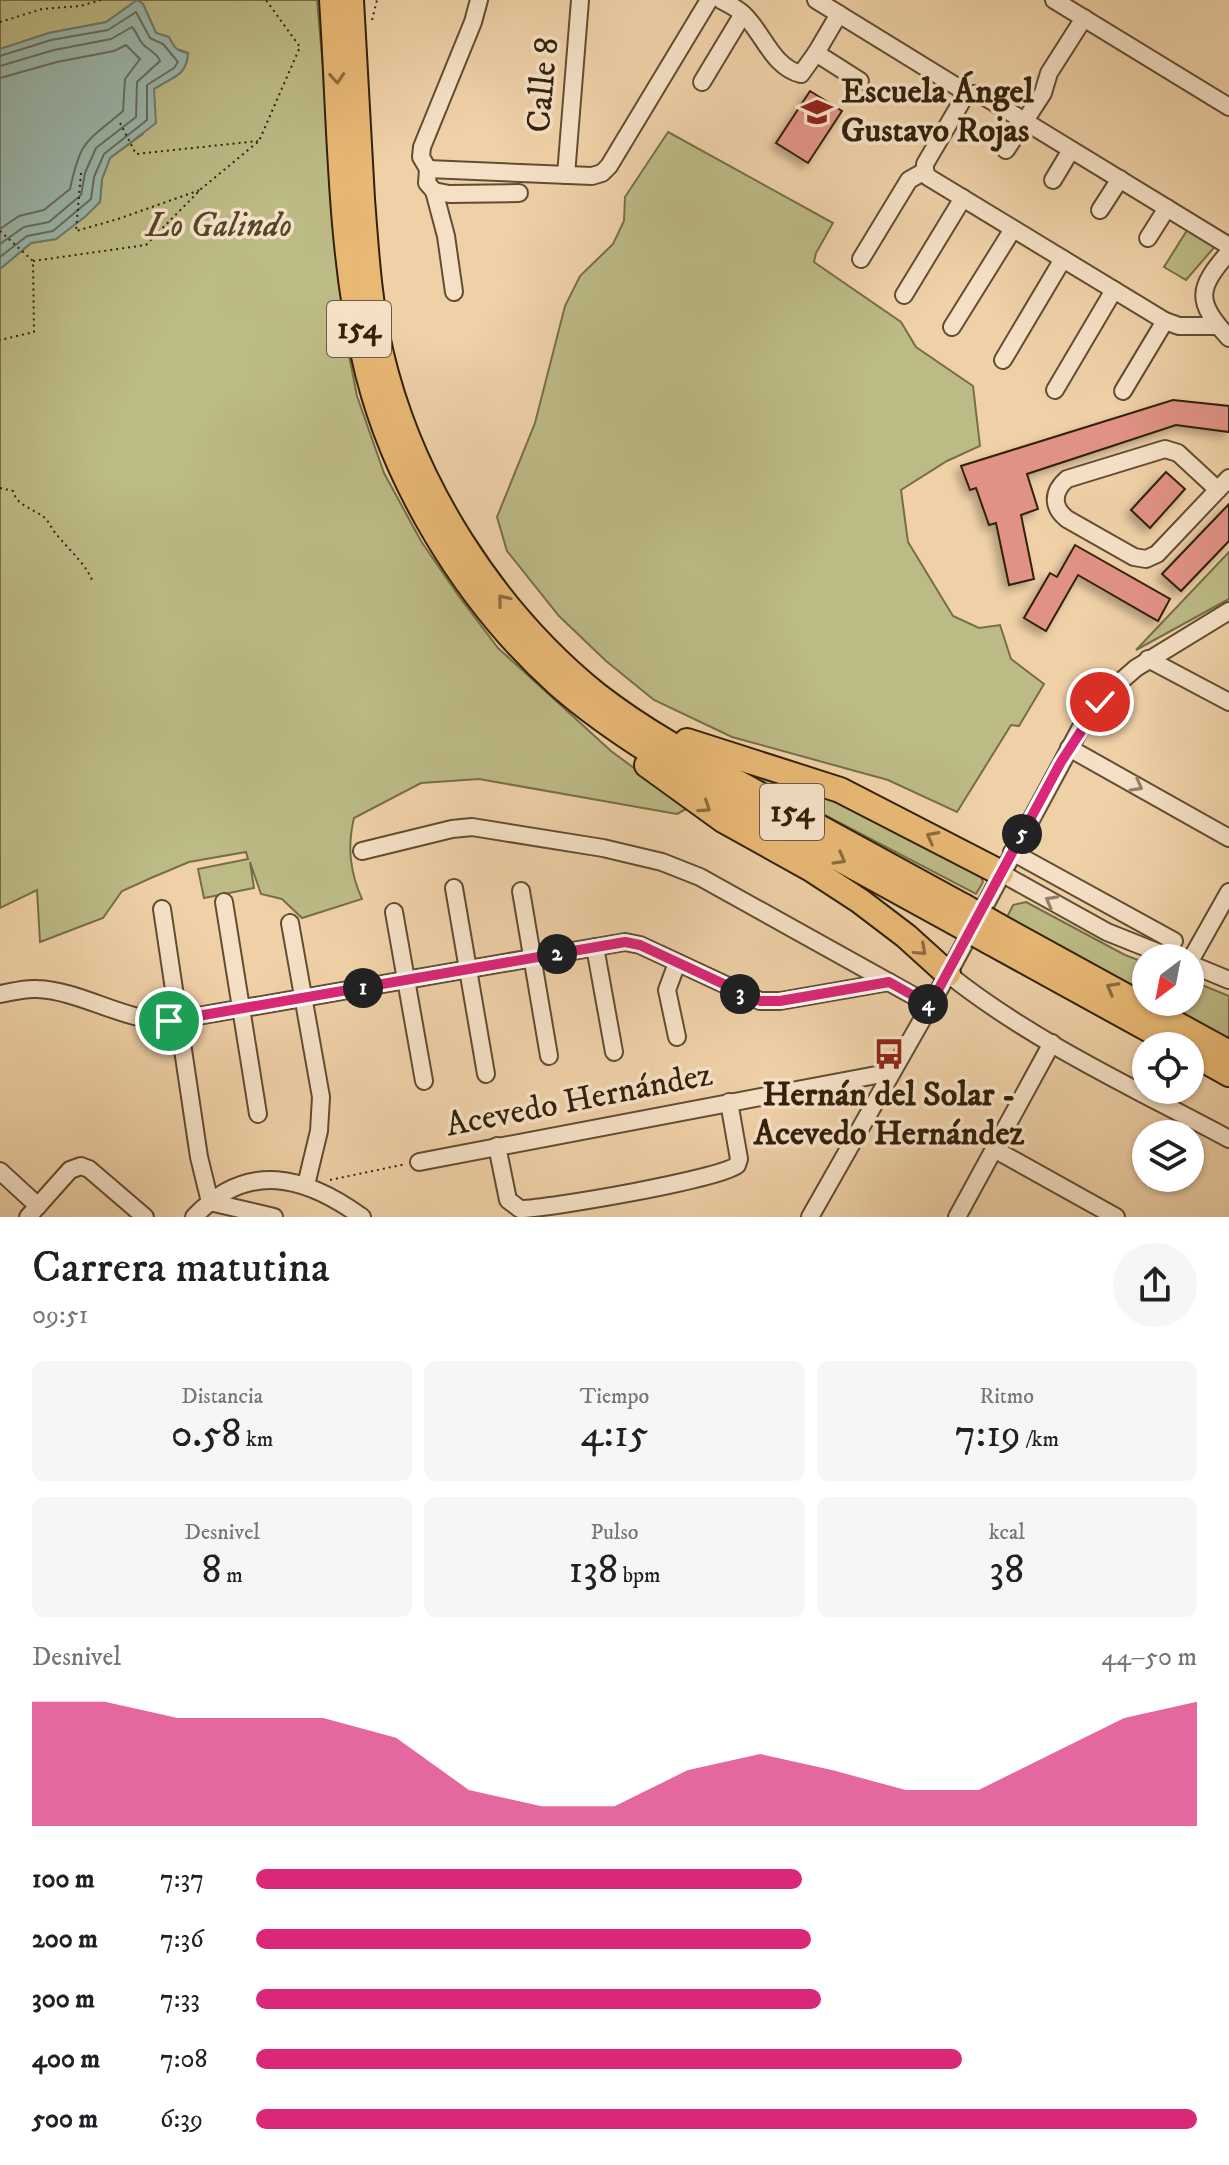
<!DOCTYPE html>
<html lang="es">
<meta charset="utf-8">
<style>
:root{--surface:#fff;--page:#f6f6f6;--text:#202124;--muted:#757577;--accent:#db2777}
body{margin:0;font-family:"IM FELL DW Pica",serif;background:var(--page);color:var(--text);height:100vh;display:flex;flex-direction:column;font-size:30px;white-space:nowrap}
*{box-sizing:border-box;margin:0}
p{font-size:26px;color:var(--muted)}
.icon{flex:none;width:44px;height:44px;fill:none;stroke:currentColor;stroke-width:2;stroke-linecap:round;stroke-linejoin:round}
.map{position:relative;height:1217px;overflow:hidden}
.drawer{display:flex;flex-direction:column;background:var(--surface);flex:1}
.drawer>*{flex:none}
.needle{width:52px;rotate:212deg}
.controls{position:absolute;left:1132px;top:944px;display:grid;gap:16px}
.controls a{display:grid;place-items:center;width:72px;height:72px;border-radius:50%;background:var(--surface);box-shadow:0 2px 6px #0004;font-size:40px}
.pin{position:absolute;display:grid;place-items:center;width:68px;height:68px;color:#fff;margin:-34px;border:4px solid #fff;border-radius:50%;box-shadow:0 2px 8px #0007}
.km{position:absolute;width:40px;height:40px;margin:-20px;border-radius:50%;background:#222;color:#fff;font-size:22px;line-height:40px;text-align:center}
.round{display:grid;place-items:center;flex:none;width:84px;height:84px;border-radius:42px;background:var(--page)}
.overview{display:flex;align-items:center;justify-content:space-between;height:136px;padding:0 32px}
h1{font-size:44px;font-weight:600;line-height:60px}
.metrics{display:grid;grid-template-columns:repeat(3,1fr);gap:12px;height:136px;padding:8px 32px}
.metrics div{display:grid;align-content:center;border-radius:12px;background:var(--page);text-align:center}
.metrics b{font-size:40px;font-weight:600}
.metrics small{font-size:22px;font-weight:400}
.metrics p{font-size:22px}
.chart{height:224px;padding:16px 32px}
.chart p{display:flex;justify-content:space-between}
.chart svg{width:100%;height:144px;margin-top:8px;fill:var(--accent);opacity:.7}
ul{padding:0 32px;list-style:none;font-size:26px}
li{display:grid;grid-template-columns:128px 96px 1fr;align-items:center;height:60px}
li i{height:20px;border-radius:10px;background:var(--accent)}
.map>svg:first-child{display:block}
.green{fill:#bcba85;stroke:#776e48;stroke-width:2}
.water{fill:#9ab6ab;stroke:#707a6b;stroke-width:2}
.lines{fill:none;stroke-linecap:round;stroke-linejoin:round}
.shore{stroke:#666c5a;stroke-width:2}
.building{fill:#e09284;stroke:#32210a;stroke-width:2;filter:url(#shadow)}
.minor-casing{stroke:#614d31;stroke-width:20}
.highway-casing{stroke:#32210a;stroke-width:28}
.path{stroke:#32210a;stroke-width:2;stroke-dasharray:2 4;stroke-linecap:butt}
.minor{stroke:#f5e0c6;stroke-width:16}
.highway{stroke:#e8b874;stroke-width:24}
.highway-bridge-casing{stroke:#32210a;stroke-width:28;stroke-linecap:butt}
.highway-bridge{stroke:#e8b874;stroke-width:24}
.oneway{stroke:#8d6c3f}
.oneway2{stroke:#948068}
.route-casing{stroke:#fff;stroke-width:16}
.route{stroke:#db2777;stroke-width:10}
.labels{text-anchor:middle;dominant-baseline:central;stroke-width:7;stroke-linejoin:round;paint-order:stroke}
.shield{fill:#f5e0c6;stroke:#6c5a42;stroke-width:2}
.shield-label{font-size:32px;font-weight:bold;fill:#32210a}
.street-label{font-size:34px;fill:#32210a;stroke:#f5e0c6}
.poi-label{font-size:34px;font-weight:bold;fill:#32210a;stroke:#f5e0c6;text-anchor:start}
.park-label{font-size:34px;font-style:italic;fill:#544729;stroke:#f5e0c6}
</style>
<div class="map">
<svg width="1229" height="1217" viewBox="0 0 1229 1217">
<defs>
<filter id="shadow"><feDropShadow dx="-5" dy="5" stdDeviation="4" flood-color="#0004"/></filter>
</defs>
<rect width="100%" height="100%" fill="#efd0a7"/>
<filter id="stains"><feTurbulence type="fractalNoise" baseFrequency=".0025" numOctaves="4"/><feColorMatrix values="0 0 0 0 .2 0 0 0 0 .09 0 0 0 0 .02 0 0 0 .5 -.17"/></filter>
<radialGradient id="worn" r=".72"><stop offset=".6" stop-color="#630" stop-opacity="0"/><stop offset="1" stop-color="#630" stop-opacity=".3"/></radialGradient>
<g class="green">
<path d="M0 0H317L348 350 357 396 384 473 421 541 458 595 498 648 611 751 688 808 677 814 479 779 421 783 354 818C347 847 350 872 362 899L302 918 282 899 261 894 250 862 254 888 204 898 198 869 248 859 246 852 189 862 151 878 122 891 103 918 40 942 37 890 0 908V269L31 243 56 239 100 202 102 179 110 158 143 134 153 104 154 89C171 77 187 77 188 53L174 48 169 37 156 33 143 4 137 0 107 22 49 33 0 49Z"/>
<path d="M668 132 833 223 816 253 814 262 901 322 916 347 973 386 980 446 947 461 901 490 908 542 953 616 979 628 1000 625 1011 659 1044 684 1019 726 1011 725 957 812 888 780 732 737 654 700 606 661 559 616 507 551 497 517 535 423 565 306 580 276 613 244 624 221 625 197Z"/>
<path d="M1189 227 1217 244 1186 280 1164 267Z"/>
<path d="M1229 552V599L1136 650Z"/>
<path d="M733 767 818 787 979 871 983 882 976 894Z"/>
<path d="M1026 902 1125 955 1146 963V995L1006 919 1013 905Z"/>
<path d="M1190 980 1229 996V1040L1160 1002H1190Z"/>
</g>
<path class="water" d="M137 0 143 4 156 33 169 37C174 47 177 52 188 53 187 77 171 77 154 89L156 123 110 158 102 179 100 202 86 216 56 239 31 243 0 269V49L49 33 106 22Z"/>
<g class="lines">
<g class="shore">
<path d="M0 56 51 40 108 30 136 12 150 38 163 44 178 62 174 68 147 85V120L104 154 94 177 91 199 53 231 27 236 0 257"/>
<path d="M0 66 54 50 111 39 132 27C137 32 137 37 142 43 148 51 156 51 160 61L137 82 136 117 96 148 85 173 81 195 49 222 24 227 0 244"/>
<path d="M0 78 57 62 114 51 126 45 140 59 125 79 123 111C86 143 81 138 70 189L44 210 19 216 0 229"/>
</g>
</g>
<g class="building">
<path d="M810 91 842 111 808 163 776 143Z"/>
<path d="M1173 400 1229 406V432L1176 425 1027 474 1038 509 1021 515 1034 579 1009 585 996 523 989 525 976 488 970 490 961 466Z"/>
<path d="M1166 472 1185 489 1150 528 1131 510Z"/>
<path d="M1229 504V541L1181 591 1162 574Z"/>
<path d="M1075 545 1170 599 1158 621 1078 575 1046 631 1024 618 1050 573 1057 577Z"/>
</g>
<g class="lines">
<defs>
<g id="minor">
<path d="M721 0C728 4 737 8 743 14 763 32 772 67 801 74L816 53"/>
<path d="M816 0 959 88 963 94"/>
<path d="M1054 0 1229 107"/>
<path d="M839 14 816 53 860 81"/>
<path d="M702 82 743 14"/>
<path d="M963 94H976L985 97 1229 246"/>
<path d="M1006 150 1043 93 1049 73 1084 18"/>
<path d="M428 169 592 176 602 173 609 166 709 0"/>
<path d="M428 169 421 157 422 147 473 22 479 0"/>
<path d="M428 169 427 183 434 191 449 194 519 193"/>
<path d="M925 171 928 177 1165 321 1179 326H1218"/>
<path d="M925 171V164L962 101 963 94"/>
<path d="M566 175 580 0"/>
<path d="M1053 180 1071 150"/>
<path d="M434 191 446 236 454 292"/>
<path d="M1100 210 1120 179"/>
<path d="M1148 238 1167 208"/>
<path d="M1229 252C1197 289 1195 301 1229 338"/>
<path d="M861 259 909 180 925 171"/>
<path d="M904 295 963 198"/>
<path d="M952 327 1013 229"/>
<path d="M1003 360 1063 259"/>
<path d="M1055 390 1114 290"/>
<path d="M1123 391 1165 321"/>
<path d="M1218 490 1178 453 1165 449 1067 479C1052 492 1052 507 1067 519L1134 557 1146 559 1157 554 1229 478"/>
<path d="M1148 659 1229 702"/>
<path d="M1069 748 1229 838"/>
<path d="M362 851 452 829 472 827 603 848 662 862 700 877 930 1005"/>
<path d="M1012 852 1174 941"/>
<path d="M1001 873 1107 932 1172 958"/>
<path d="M454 888 486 1074"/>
<path d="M521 891 549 1056"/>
<path d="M224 902 258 1114"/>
<path d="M162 909 199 1157 210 1202 274 1217"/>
<path d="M394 912 424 1081"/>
<path d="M290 923 321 1097 319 1131 306 1185"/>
<path d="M595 947 614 1052"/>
<path d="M1190 961 1229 892"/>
<path d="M1190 964 1229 980"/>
<path d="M948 974C1032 1041 1134 1088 1229 1139"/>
<path d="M0 994C12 992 24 988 37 989 82 991 123 1021 169 1021L625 942 640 945 760 1001H780L889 982"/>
<path d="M677 1037 667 990 677 963"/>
<path d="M497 1146 508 1200 520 1209C547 1209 721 1179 737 1165L739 1159 729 1102"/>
<path d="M994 1149 1116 1217"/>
<path d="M419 1162 892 1072"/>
<path d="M0 1171 38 1206"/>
<path d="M28 1217 70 1170 81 1166 89 1169 145 1217"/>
<path d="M194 1217C248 1160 305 1176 362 1217"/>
<path d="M810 1217 948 974 1080 729 1113 688 1136 668 1229 611"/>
<path d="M957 1217 1052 1043"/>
</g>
<g id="highway">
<path d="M332 0C340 118 339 240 364 356 390 478 467 603 559 685 620 738 693 778 763 817 826 852 890 887 954 922"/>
<path d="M351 0C355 66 358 133 362 199 366 251 369 303 381 354 412 485 493 611 597 695 647 734 706 765 762 796 829 832 896 869 963 906"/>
<path d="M687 741 840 790 1001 873"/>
<path d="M647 765 723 820 811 869 860 901 906 936 948 974"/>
<path d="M998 926 1229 1053"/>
<path d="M990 942 1179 1046"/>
<path d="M1190 1052 1229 1074"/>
</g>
</defs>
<use href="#minor" class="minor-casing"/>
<use href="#highway" class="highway-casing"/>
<g class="path">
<path d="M372 20 377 0"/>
<path d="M0 22 42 9 80 6 101 0"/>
<path d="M120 123 136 154 258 141"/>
<path d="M81 173 76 231 118 219 200 190"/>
<path d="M0 231 33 261 34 332 0 340"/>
<path d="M33 261 146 245 201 189 259 141 300 47 266 0"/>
<path d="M0 488 13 491C17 507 36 509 46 519 50 524 53 531 57 535 70 551 85 563 93 582"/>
<path d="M330 1180 406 1164"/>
</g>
<use href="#minor" class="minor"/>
<use href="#highway" class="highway"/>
<defs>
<g id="highway-bridge">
<path d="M963 906 998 926"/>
<path d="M954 922 990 942"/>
</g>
</defs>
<use href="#highway-bridge" class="highway-bridge-casing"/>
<use href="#highway-bridge" class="highway-bridge"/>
</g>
<defs><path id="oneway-chevron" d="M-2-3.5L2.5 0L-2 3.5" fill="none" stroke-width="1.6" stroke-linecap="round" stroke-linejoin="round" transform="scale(2)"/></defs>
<g class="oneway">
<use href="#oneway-chevron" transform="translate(337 78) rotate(86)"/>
<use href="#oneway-chevron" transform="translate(503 600) rotate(-129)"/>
<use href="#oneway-chevron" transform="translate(705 807) rotate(34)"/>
<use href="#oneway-chevron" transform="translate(932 837) rotate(-152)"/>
<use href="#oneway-chevron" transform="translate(840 859) rotate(29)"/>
<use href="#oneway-chevron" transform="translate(921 950) rotate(42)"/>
<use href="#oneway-chevron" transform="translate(1112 988) rotate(-151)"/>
</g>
<g class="oneway2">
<use href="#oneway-chevron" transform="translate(1137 786) rotate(29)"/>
<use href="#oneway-chevron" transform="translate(1051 901) rotate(-151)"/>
</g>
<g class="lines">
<defs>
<path id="route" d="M169 1021 625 942 640 945 760 1001H780L889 982 930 1005 1061 762 1100 702"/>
</defs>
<use href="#route" class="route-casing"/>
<use href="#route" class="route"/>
</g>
<defs>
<symbol id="school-bare" viewBox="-9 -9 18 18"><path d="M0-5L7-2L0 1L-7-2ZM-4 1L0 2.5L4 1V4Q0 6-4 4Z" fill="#8f2418" stroke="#f5e0c6" stroke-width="2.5" paint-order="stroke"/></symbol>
<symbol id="bus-bare" viewBox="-9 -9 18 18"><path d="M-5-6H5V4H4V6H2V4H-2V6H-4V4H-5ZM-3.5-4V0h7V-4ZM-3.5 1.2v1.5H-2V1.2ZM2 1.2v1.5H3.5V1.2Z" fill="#8f2418" stroke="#f5e0c6" stroke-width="2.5" paint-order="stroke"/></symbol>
</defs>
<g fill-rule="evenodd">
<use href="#school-bare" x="795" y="90" width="44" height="44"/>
<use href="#bus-bare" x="867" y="1032" width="44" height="44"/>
</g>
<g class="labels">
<g class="shield">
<rect x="327" y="301" width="64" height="56" rx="6"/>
<rect x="760" y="784" width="64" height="56" rx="6"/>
</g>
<g class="shield-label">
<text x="359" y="329">154</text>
<text x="792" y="812">154</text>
</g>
<g class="street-label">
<text transform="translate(543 85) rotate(-85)">Calle 8</text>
<text transform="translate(579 1100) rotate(-11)">Acevedo Hernández</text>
</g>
<g class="poi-label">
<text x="841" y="92">Escuela Ángel<tspan x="841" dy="39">Gustavo Rojas</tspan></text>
<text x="889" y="1095" text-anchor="middle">Hernán del Solar -<tspan x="889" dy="39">Acevedo Hernández</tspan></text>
</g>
<g class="park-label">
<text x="219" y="226">Lo Galindo</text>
</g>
</g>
<rect width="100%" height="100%" filter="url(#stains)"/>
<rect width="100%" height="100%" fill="url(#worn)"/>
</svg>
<div class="controls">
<a><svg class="needle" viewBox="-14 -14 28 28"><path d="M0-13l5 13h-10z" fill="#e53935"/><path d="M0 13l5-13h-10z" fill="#757577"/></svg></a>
<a><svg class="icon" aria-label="locate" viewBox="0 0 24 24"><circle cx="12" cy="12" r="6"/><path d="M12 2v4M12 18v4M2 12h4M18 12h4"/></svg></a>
<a><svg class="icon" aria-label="layers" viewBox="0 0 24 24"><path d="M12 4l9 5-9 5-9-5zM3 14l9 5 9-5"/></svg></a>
</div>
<div class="pin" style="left:169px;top:1021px;background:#1e9e55"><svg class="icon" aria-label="arrive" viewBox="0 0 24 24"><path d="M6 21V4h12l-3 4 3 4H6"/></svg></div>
<div class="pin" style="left:1100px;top:702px;background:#d93025"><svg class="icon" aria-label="check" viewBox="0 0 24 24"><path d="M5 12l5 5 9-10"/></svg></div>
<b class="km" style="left:363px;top:988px">1</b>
<b class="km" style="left:557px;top:954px">2</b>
<b class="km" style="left:740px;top:994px">3</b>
<b class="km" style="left:928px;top:1004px">4</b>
<b class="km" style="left:1022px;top:834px">5</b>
</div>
<section class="drawer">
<div class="overview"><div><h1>Carrera matutina</h1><p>09:51</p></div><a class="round"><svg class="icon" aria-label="share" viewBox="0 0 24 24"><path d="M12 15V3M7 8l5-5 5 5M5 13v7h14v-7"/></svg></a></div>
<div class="metrics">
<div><p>Distancia</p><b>0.58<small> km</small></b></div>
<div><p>Tiempo</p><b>4:15</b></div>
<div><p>Ritmo</p><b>7:19<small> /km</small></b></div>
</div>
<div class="metrics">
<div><p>Desnivel</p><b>8<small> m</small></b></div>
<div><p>Pulso</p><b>138<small> bpm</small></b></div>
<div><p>kcal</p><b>38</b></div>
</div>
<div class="chart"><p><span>Desnivel</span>44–50 m</p>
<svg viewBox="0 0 160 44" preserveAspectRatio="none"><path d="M0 44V6L10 6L20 11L30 11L40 11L50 17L60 33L70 38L80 38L90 27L100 22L110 27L120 33L130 33L140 22L150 11L160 6V44z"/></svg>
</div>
<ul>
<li><b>100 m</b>7:37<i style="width:58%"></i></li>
<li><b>200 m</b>7:36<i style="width:59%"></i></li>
<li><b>300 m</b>7:33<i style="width:60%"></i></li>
<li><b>400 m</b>7:08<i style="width:75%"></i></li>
<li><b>500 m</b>6:39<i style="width:100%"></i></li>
</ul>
</section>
